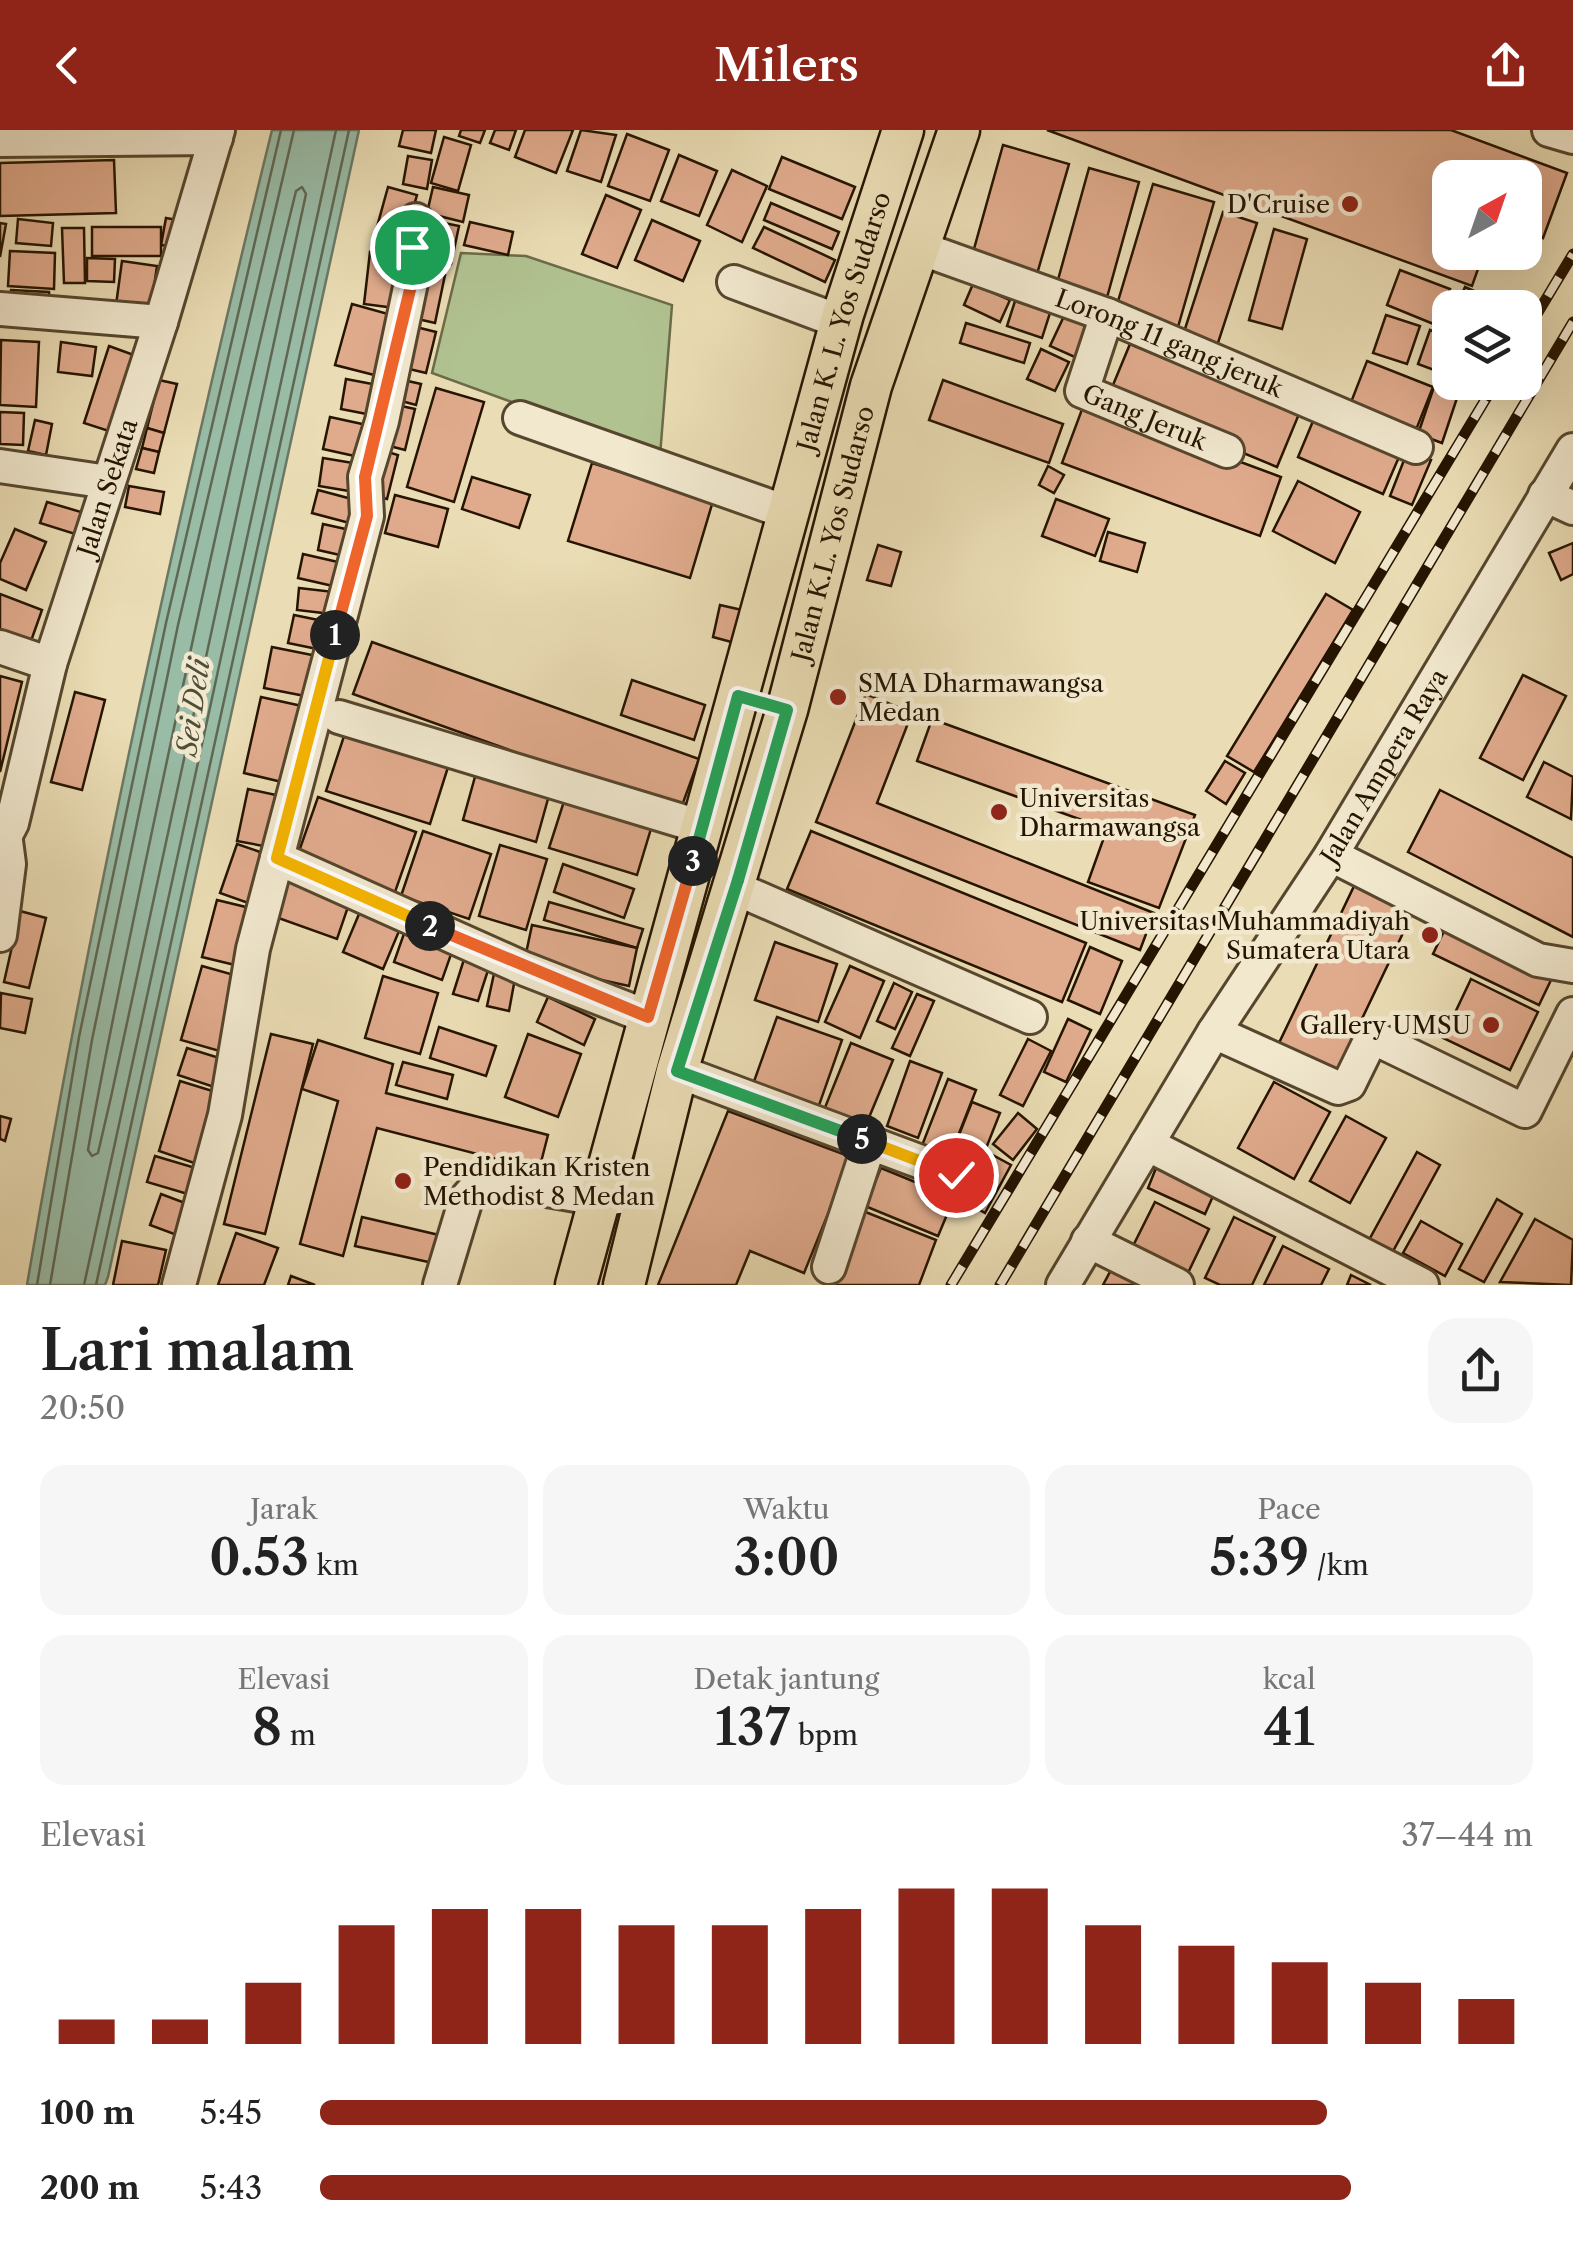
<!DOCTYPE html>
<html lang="id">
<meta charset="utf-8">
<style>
:root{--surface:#fff;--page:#f6f6f6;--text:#222;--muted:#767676;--accent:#8f2418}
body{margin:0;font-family:"Libre Caslon Text",serif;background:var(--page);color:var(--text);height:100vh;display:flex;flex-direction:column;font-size:38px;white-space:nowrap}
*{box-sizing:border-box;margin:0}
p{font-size:32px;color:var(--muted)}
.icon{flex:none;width:55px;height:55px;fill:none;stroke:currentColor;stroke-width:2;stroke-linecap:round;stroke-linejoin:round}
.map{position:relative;height:1155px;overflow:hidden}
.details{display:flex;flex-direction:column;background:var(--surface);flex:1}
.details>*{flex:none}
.needle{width:65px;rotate:40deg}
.buttons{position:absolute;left:1432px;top:30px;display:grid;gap:20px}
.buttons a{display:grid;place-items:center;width:110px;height:110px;border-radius:20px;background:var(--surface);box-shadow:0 10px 40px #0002;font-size:50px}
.pin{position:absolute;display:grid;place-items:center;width:85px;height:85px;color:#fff;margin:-42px;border:5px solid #fff;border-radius:50%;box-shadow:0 2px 10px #0007}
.km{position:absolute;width:50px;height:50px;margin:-25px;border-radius:50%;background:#222;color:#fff;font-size:28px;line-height:50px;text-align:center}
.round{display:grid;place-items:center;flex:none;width:105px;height:105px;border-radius:30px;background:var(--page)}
.head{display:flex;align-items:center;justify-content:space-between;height:170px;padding:0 40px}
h1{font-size:55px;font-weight:600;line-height:75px}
.stats{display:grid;grid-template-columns:repeat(3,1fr);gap:15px;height:170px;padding:10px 40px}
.stats div{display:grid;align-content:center;border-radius:25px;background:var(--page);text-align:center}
.stats b{font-size:50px;font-weight:600}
.stats small{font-size:28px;font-weight:400}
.stats p{font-size:28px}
.chart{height:280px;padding:20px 40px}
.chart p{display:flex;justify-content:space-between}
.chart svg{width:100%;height:180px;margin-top:10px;stroke:var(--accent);stroke-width:6}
ul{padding:0 40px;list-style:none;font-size:32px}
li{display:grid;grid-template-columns:160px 120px 1fr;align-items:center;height:75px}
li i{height:25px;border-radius:12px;background:var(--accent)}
header{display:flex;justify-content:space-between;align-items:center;height:130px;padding:0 40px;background:var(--accent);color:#fff;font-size:45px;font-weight:600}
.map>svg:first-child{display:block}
.green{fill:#b1c291;stroke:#6b6b48;stroke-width:2.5}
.water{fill:#99bca7;stroke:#6b7964;stroke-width:2.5}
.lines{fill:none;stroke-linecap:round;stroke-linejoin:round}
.shore{stroke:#5f6854;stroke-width:2.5}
.building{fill:#e0ab8d;stroke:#251400;stroke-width:2.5}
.minor-casing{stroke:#56462d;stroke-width:38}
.major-casing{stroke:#251400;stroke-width:45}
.minor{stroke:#f1e8ce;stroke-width:32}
.major{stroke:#eadcb4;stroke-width:40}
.rail-casing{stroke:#251400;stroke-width:11}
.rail{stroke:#f1e8ce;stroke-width:8;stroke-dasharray:22;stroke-linecap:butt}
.split-1-casing{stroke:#fff;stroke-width:20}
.split-2-casing{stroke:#fff;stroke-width:20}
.split-3-casing{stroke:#fff;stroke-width:20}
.split-4-casing{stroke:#fff;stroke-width:20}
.split-5-casing{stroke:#fff;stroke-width:20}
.split-6-casing{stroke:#fff;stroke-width:20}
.split-1{stroke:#f0652b;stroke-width:12}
.split-2{stroke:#f5b400;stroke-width:12}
.split-3{stroke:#f0652b;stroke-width:12}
.split-4{stroke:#22a559;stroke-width:12}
.split-5{stroke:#22a559;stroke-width:12}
.split-6{stroke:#f5b400;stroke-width:12}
.poi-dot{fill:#8f2418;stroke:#f1e8ce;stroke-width:4}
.labels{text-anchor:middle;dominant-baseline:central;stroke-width:9;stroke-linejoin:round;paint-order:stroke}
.poi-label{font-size:25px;fill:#251400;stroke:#f1e8ce;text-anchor:end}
.street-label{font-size:25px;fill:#251400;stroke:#f1e8ce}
.water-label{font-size:28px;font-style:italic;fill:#4e4f3a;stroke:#f1e8ce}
</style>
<header><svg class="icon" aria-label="back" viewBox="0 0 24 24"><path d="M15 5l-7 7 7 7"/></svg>Milers<svg class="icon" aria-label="share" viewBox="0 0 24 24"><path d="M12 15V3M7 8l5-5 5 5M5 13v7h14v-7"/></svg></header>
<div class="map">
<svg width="1573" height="1155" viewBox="0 0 1573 1155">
<rect width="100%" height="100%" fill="#eadcb4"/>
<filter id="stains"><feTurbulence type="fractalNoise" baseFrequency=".002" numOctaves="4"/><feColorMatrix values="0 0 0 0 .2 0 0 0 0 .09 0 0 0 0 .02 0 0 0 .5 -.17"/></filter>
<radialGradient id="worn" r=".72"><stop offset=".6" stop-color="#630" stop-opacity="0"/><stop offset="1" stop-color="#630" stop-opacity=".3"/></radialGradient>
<path class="green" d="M461 123 526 126 672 175 660 326 432 243Z"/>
<path class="water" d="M272 0H359L108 1147 105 1155H27C93 767 178 382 272 0Z"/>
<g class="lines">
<g class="shore">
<path d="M302 57 306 64 111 967 98 1023 92 1026 88 1020C104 928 124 836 143 744 191 516 240 288 296 61Z"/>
<path d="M37 1155 79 907 166 493 281 0"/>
<path d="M50 1155 92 910 178 495 294 0"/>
<path d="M84 1155 336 0"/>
<path d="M96 1155 349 0"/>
</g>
</g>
<g class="building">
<path d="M403 0H436L431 23 399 16Z"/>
<path d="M461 0H485L480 13 459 6Z"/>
<path d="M495 0H516L509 20 490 13Z"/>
<path d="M525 0H573L556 43 515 27Z"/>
<path d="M581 0 616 5 601 52 567 41Z"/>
<path d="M1047 0H1451L1567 43 1543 108 1525 101V48H1450V122H1484L1472 156Z"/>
<path d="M627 4 669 20 650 71 608 56Z"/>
<path d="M444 7 471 15 458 61 431 53Z"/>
<path d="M1003 15 1069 34 1037 144 972 126Z"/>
<path d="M679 25 717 41 699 86 661 71Z"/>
<path d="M408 26 432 30 427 59 403 54Z"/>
<path d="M782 27 855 57 842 89 769 59Z"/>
<path d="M114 30 116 83 0 86V33Z"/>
<path d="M1089 38 1139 52 1106 171 1056 157Z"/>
<path d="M732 40 767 56 742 112 707 95Z"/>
<path d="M1153 54 1214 72 1178 197 1116 178Z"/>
<path d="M388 57 417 65 400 123 372 115Z"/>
<path d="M433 57 469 65 463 92 427 83Z"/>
<path d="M606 65 641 80 617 138 582 124Z"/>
<path d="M771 73 839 102 832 119 764 90Z"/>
<path d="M1223 82 1257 93 1217 216 1183 205Z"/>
<path d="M166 88 183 91 179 118 161 115Z"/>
<path d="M18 89 53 93 51 116 16 113Z"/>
<path d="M429 90 459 96 451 134 421 128Z"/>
<path d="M652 90 700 111 683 151 635 130Z"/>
<path d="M470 92 513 102 508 125 464 115Z"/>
<path d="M0 93 6 94 0 127Z"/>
<rect x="92" y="97" width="69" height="29"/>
<path d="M764 97 835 130 825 152 753 118Z"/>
<path d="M62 98H84L85 153H64Z"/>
<path d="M1274 99 1307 109 1282 199 1249 190Z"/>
<path d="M10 121 55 123 54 159 8 156Z"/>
<path d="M370 122 409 128 403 179 364 174Z"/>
<path d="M87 128 115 129 114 152 87 151Z"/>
<path d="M122 131 157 136 151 179 116 175Z"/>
<path d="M420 138 445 145 435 193 409 187Z"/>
<path d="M1400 140 1450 159 1436 195 1387 175Z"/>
<path d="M973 154 1010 170 1000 192 964 175Z"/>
<path d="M1465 157 1496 171 1493 178H1456Z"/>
<path d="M11 160 49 162 50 177 9 175Z"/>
<path d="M1015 171 1050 183 1042 208 1007 196Z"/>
<path d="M352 174 399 187 382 247 335 235Z"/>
<path d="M1065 184 1100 200 1086 232 1050 216Z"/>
<path d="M1386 185 1420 196 1407 234 1373 223Z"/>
<path d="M966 193 1030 213 1024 233 960 213Z"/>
<path d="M412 196 436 202 426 243 401 237Z"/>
<path d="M1430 200 1450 208V246L1418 234Z"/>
<path d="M1 210 39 212 36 277 0 275Z"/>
<path d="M61 212 96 217 92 246 58 242Z"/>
<path d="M1130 214 1299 284 1277 337 1108 267Z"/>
<path d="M109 216 142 228 118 304 84 293Z"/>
<path d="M1041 219 1069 232 1055 261 1027 249Z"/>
<path d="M1367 231 1433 257 1414 305 1348 280Z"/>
<path d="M1437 248 1461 256 1442 313 1418 304Z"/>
<path d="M346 249 388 257 382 287 341 279Z"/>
<path d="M399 249 421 254 416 275 394 269Z"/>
<path d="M159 250 177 254 164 303 147 298Z"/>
<path d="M943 250 1063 294 1049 333 929 290Z"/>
<path d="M436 258 484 272 454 372 407 357Z"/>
<path d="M392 274 415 279 405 320 382 314Z"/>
<path d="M1084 274 1281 347 1260 406 1062 333Z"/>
<path d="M0 282 24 283 23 315 0 314Z"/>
<path d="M1316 284 1402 320 1383 364 1298 327Z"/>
<path d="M330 287 376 297 368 329 323 319Z"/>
<path d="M35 290 52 294 46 325 28 321Z"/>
<path d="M147 298 164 303 159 322 142 318Z"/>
<path d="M142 318 159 322 154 343 136 339Z"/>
<path d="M381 320 398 325 387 369 370 365Z"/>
<path d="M1408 320 1431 330 1412 375 1390 366Z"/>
<path d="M323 328 365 335 361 363 319 356Z"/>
<path d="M592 333 713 371 690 448 568 411Z"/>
<path d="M1048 336 1064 345 1054 363 1039 355Z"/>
<path d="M472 347 530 365 519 398 462 379Z"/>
<path d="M1298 351 1360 382 1335 433 1273 401Z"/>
<path d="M129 356 164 362 160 384 125 377Z"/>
<path d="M318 360 363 372 357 395 312 383Z"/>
<path d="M395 365 448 379 438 417 385 403Z"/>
<path d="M1056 369 1109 389 1095 426 1042 406Z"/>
<path d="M47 372 81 382 75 404 40 393Z"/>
<path d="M323 394 359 402 353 428 318 420Z"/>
<path d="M15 399 46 412 26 460 0 449V433Z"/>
<path d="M1108 402 1145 413 1137 442 1100 431Z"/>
<path d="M1573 413V444L1561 450 1549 423Z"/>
<path d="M878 415 901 422 891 456 867 450Z"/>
<path d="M303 424 351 435 346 459 298 448Z"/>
<path d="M299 458 334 462 332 484 297 480Z"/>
<path d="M0 464 42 480 31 511 0 499Z"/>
<path d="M1326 464 1353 480 1254 642 1227 626Z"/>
<path d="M720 475 742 480 735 513 713 507Z"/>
<path d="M294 485 328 492 322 520 288 513Z"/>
<path d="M372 512 699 629 680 681 353 564Z"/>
<path d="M272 517 317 526 310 567 264 558Z"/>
<path d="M1523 545 1566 566 1523 650 1480 628Z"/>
<path d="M0 546 22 552 0 642Z"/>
<path d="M632 550 705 575 694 610 621 585Z"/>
<path d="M75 562 105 570 82 660 51 652Z"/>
<path d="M866 564 912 583 877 673 1154 783 1140 820 816 692Z"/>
<path d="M261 567 302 576 286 653 244 643Z"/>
<path d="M932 589 1195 685 1159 778 1088 752 1107 699 917 631Z"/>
<path d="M346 600 449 634 430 694 326 661Z"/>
<path d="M1225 631 1245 643 1226 674 1206 661Z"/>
<path d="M1544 632 1573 647 1571 689 1527 667Z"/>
<path d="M478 636 551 658 536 712 463 690Z"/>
<path d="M248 659 285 667 274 718 237 711Z"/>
<path d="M1440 660 1573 728V807L1408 722Z"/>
<path d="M566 665 653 692 637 745 549 718Z"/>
<path d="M318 667 416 702 395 762 297 727Z"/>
<path d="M423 701 491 724 469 789 401 766Z"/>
<path d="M811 701 1086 813 1062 872 787 759Z"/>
<path d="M237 714 269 725 251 774 220 763Z"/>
<path d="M500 715 547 729 526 800 479 786Z"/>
<path d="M563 734 634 759 624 788 554 762Z"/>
<path d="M284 747 350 771 337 809 270 785Z"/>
<path d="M1356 752 1414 780 1337 941 1279 913Z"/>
<path d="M217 770 254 779 239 836 202 827Z"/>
<path d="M549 772 643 799 637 818 544 790Z"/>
<path d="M362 777 402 794 383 839 343 822Z"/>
<path d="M20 781 46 788 29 858 4 852Z"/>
<path d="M407 795 455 813 442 850 394 832Z"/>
<path d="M532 795 637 818 629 856 524 833Z"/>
<path d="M1445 799 1551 850 1539 875 1433 824Z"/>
<path d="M775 812 837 834 818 892 755 870Z"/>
<path d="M1090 817 1122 831 1100 884 1068 870Z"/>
<path d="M466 823 491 831 478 871 453 864Z"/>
<path d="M202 836 245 848 223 922 181 910Z"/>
<path d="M850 836 884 851 860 908 825 892Z"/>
<path d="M495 839 516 843 509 881 487 876Z"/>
<path d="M383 846 438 863 420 924 365 908Z"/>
<path d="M1471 849 1538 882 1510 940 1443 908Z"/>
<path d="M894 853 912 862 895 899 877 891Z"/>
<path d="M1 863 32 869 25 903 0 898Z"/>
<path d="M917 864 934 871 910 926 892 918Z"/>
<path d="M548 867 595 889 584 915 537 892Z"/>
<path d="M777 887 842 910 817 981 752 957Z"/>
<path d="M1068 889 1091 900 1066 952 1044 942Z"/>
<path d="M439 897 496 916 486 946 430 928Z"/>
<path d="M271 904 313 914 265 1104 224 1094Z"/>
<path d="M528 904 581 924 558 987 505 967Z"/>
<path d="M1028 909 1051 921 1023 976 1000 965Z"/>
<path d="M318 910 393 934 386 963 548 1005 539 1040 377 998 343 1126 300 1114 338 971 302 959Z"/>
<path d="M851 913 893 930 865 997 824 980Z"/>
<path d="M187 918 226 930 217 958 178 945Z"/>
<path d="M910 931 942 943 918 1008 887 996Z"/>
<path d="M403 932 453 945 447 969 396 955Z"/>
<path d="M948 949 976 960 949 1029 921 1018Z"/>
<path d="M180 951 219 963 197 1034 159 1021Z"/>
<path d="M1274 952 1330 982 1294 1049 1238 1018Z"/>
<path d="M972 972 1000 983 981 1031 953 1020Z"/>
<path d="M728 981 851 1027 804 1143 750 1121 736 1155H658Z"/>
<path d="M1018 983 1037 999 1013 1030 993 1014Z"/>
<path d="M0 986 11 989 5 1011 0 1009Z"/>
<path d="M1346 986 1386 1008 1350 1073 1310 1051Z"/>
<path d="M1417 1022 1440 1035 1392 1123 1369 1110Z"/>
<path d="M989 1023 1011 1035 985 1083 963 1070Z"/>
<path d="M155 1026 199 1039 191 1065 147 1052Z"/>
<path d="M881 1038 954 1068 938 1106 865 1076Z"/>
<path d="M1156 1038 1214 1064 1205 1084 1148 1058Z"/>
<path d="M161 1064 193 1076 182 1107 150 1095Z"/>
<path d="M1497 1069 1522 1084 1484 1152 1459 1139Z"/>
<path d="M1155 1072 1209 1099 1187 1145 1132 1118Z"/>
<path d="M863 1081 936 1110 919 1155H834Z"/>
<path d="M362 1087 439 1105 433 1133 355 1116Z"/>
<path d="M1234 1087 1275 1107 1252 1155H1220L1205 1148Z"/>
<path d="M1535 1089 1573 1110 1571 1155 1500 1152Z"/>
<path d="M1421 1091 1462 1114 1445 1146 1403 1123Z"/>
<path d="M236 1103 278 1118 264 1155H218Z"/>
<path d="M122 1111 166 1120 158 1155H113Z"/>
<path d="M1283 1116 1329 1139 1321 1155H1264Z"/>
<path d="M1112 1138 1147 1155H1103Z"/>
<path d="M1351 1145 1371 1155H1347Z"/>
<path d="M291 1146 315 1155H288Z"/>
</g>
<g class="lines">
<defs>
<g id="minor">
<path d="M1549 0 1573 7"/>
<path d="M0 10 216 8"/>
<path id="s1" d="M917 117 1107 185 1416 317"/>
<path d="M734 152 841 192"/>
<path d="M0 179 161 192"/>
<path id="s2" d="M1107 185 1082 261 1227 321"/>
<path d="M520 288 789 383"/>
<path d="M0 336 108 352"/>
<path d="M1545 365 1573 378"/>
<path d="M0 517 50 534"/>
<path d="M339 587 702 697"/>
<path id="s3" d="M0 716 12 693 50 534 161 192 218 0"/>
<path d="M1331 725 1538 830 1573 836"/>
<path d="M277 728 367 386 365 347 382 291 413 143 416 90"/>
<path d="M735 758 1030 887"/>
<path d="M0 805 9 734 6 711"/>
<path d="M1214 902 1338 958 1349 954 1372 907 1525 981 1573 884"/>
<path d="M677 941 956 1045"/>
<path d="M1147 1014 1422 1155"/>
<path d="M1088 1111 1177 1155"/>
<path d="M829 1137 870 1012"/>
<path d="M179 1155 225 985 253 819 277 728 525 839 648 887"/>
<path d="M440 1155 466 1069 484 1049 599 1069 646 1064"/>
<path id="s4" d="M1063 1155 1214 902 1331 725 1573 320"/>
</g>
<g id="major">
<path id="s5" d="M576 1155 843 184 903 0"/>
<path id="s6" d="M624 1155 677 941 787 580 871 256 959 0"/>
</g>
</defs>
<use href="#minor" class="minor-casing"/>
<use href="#major" class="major-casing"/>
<use href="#minor" class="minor"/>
<use href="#major" class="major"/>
<defs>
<g id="rail">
<path d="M1525 204 1573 124"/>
<path d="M951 1155 1496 252"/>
<path d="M1000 1155 1573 192"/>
</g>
</defs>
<use href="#rail" class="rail-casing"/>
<use href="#rail" class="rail"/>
</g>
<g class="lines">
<defs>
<path id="split-1" d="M335 505 367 386 365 347 414 143 412 117"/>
<path id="split-2" d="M335 505 277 728 430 796"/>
<path id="split-3" d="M430 796 648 887 693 731"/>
<path id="split-4" d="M693 731 738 566 787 580 738 750"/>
<path id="split-5" d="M738 750 677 941 862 1009"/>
<path id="split-6" d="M862 1009 956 1045"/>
</defs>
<use href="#split-1" class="split-1-casing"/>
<use href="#split-2" class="split-2-casing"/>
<use href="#split-3" class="split-3-casing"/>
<use href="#split-4" class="split-4-casing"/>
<use href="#split-5" class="split-5-casing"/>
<use href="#split-6" class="split-6-casing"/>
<use href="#split-1" class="split-1"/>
<use href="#split-2" class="split-2"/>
<use href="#split-3" class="split-3"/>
<use href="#split-4" class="split-4"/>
<use href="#split-5" class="split-5"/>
<use href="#split-6" class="split-6"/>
</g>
<g class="poi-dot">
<circle cx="1350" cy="74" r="10"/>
<circle cx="838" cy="567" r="10"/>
<circle cx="999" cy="682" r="10"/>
<circle cx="1430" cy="805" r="10"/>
<circle cx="1491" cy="895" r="10"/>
<circle cx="403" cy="1051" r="10"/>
</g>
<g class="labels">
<g class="poi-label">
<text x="1330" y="74">D'Cruise</text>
<text x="858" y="553" text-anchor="start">SMA Dharmawangsa<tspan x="858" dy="29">Medan</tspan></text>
<text x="1019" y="668" text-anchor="start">Universitas<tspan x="1019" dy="29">Dharmawangsa</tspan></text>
<text x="1410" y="791">Universitas Muhammadiyah<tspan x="1410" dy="29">Sumatera Utara</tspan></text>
<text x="1471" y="895">Gallery UMSU</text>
<text x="423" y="1037" text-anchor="start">Pendidikan Kristen<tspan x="423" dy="29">Methodist 8 Medan</tspan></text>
</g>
<g class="street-label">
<text stroke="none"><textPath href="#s5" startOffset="1000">Jalan K. L. Yos Sudarso</textPath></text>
<text stroke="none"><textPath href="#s1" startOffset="270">Lorong 11 gang jeruk</textPath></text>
<text stroke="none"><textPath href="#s2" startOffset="148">Gang Jeruk</textPath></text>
<text stroke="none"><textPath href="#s3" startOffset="375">Jalan Sekata</textPath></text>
<text stroke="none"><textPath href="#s6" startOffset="780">Jalan K.L. Yos Sudarso</textPath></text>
<text stroke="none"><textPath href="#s4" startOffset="610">Jalan Ampera Raya</textPath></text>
</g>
<g class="water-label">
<text transform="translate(193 577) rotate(-82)">Sei Deli</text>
</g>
</g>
<rect width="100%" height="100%" filter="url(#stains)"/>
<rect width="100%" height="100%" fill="url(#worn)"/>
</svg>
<div class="buttons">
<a><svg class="needle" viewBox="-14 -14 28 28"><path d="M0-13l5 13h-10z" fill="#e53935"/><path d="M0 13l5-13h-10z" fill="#767676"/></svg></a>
<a><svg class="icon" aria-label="layers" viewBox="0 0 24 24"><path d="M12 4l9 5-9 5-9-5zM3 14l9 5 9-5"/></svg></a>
</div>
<div class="pin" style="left:412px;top:117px;background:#1e9e55"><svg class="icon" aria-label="arrive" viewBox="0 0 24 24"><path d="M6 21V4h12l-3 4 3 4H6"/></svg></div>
<div class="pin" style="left:956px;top:1045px;background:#d93025"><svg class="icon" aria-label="check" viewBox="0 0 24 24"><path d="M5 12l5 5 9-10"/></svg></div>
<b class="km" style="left:335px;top:505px">1</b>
<b class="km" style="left:430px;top:796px">2</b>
<b class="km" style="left:693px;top:731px">3</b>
<b class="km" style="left:862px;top:1009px">5</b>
</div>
<section class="details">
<div class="head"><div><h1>Lari malam</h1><p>20:50</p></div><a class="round"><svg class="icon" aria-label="share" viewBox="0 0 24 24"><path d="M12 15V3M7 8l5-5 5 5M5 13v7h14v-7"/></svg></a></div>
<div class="stats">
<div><p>Jarak</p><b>0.53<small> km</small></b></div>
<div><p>Waktu</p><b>3:00</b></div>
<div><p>Pace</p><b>5:39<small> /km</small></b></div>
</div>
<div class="stats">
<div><p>Elevasi</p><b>8<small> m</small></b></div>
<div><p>Detak jantung</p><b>137<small> bpm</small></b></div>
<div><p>kcal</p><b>41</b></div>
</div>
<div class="chart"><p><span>Elevasi</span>37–44 m</p>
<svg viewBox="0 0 160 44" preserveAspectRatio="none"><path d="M5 44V38M15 44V38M25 44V29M35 44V15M45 44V11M55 44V11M65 44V15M75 44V15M85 44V11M95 44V6M105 44V6M115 44V15M125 44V20M135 44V24M145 44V29M155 44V33"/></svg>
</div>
<ul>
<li><b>100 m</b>5:45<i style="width:83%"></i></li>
<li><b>200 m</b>5:43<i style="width:85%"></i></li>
</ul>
</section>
